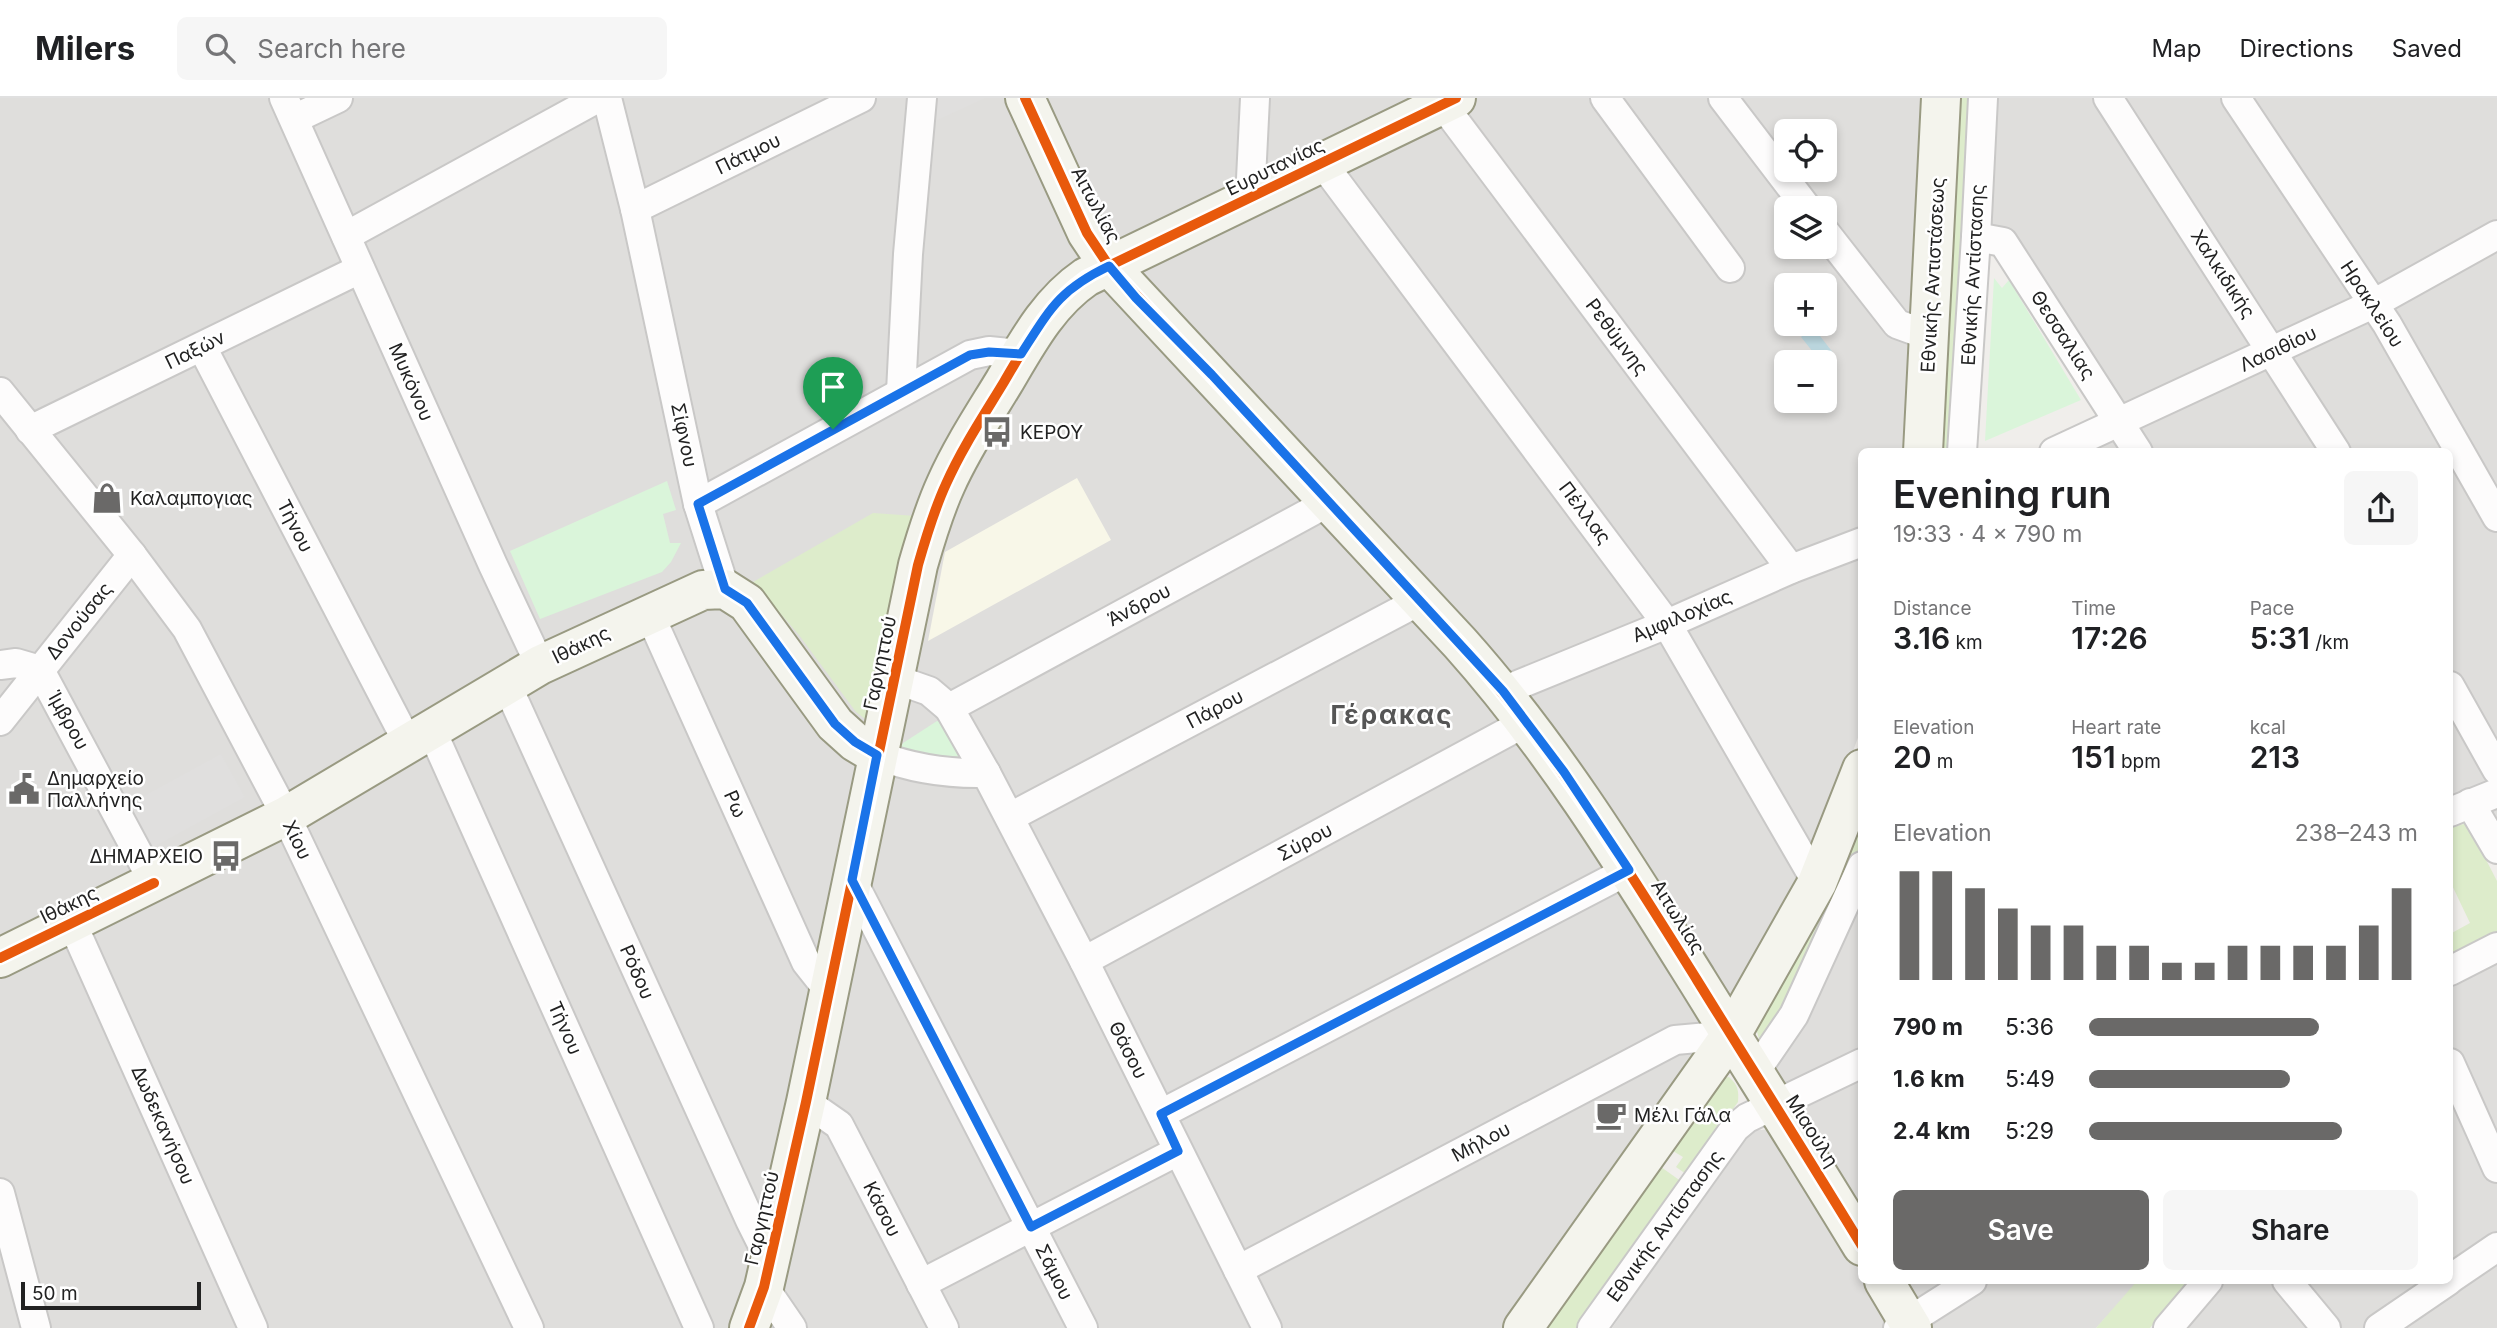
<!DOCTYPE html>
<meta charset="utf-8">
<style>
:root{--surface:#fff;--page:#f6f6f6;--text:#202124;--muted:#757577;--line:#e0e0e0;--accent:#6a6968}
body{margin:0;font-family:Inter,sans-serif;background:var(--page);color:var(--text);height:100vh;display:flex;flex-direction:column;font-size:26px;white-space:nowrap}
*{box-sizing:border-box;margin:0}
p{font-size:23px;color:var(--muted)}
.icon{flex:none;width:38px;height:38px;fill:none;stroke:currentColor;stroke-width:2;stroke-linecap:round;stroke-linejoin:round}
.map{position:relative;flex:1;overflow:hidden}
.side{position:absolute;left:1858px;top:350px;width:595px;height:836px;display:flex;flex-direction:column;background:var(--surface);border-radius:10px;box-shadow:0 4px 10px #0003}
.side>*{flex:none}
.fabs{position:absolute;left:1774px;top:21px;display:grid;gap:14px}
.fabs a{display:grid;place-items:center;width:63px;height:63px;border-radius:10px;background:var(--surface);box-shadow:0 4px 10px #0003;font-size:35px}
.scale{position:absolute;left:21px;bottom:18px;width:180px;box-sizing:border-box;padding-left:7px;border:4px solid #222;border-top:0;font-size:19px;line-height:24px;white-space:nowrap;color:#222;-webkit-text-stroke:5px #fff;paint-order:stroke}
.pin{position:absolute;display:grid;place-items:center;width:60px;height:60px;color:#fff;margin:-72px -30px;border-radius:50% 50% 50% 0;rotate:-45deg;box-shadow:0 0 7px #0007}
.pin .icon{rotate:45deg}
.round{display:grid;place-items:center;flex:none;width:74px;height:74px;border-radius:10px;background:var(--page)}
.summary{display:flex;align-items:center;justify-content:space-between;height:119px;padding:0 35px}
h1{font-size:38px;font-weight:600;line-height:52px}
.stats{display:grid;grid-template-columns:repeat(3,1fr);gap:10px;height:119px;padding:7px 35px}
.stats div{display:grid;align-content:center}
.stats b{font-size:30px;font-weight:600}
.stats small{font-size:19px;font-weight:400}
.stats p{font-size:19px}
.chart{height:196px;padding:14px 35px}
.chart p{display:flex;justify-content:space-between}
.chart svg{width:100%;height:126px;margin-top:7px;stroke:var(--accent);stroke-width:6}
.action{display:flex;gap:14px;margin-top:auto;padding:14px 35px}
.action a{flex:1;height:80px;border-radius:10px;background:var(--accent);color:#fff;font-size:28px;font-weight:600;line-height:80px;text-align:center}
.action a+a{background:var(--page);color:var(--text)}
ul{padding:0 35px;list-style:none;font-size:23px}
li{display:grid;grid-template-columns:112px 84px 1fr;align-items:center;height:52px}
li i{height:18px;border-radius:9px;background:var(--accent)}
header{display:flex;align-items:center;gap:42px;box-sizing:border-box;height:98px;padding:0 35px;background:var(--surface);border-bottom:2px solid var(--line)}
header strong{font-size:33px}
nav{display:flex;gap:38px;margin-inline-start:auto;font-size:24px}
.search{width:490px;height:63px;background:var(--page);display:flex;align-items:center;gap:18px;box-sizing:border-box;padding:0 24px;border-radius:10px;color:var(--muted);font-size:26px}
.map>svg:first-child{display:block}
.residential{fill:#dfdedc;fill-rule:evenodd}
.education{fill:#f8f7e8}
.grass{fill:#ddeccb}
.park{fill:#daf5da}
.parking{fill:#e0dfde}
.water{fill:#bfdbe3}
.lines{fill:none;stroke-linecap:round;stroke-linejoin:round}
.street-casing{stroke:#c9c8c7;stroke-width:32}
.secondary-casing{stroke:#999a82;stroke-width:42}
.street{stroke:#fdfcfc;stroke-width:28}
.secondary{stroke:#f4f4ed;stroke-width:38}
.cycleway-casing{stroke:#fff;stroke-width:15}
.cycleway{stroke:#e8590c;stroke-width:10}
.route-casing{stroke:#fff;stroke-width:14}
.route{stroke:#1a73e8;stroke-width:9}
.labels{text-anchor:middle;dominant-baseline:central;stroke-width:5;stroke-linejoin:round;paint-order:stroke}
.street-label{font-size:19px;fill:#222;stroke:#fff}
.poi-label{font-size:19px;fill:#222;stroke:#fff;text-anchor:start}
.district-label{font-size:26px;font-weight:bold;letter-spacing:2px;fill:#555;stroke:#fff}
</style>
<header>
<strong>Milers</strong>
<div class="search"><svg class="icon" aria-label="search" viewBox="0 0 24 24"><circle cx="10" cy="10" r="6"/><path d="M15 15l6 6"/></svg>Search here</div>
<nav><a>Map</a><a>Directions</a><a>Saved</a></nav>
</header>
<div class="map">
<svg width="2497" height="1230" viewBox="0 0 2497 1230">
<rect width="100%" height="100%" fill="#f0eeeb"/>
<g class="residential">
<path d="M0 0H1927L1907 353 1862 354V629L1816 752 1736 897 1645 1031 1502 1230H0ZM1787 33H1825V72H1787ZM1787 110H1825V149H1787ZM1787 187H1825V226H1787ZM1787 264H1825V303H1787Z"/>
<path d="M1991 0H2497V741L2450 706V354L2080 353 2128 332 2005 131 1987 124Z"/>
<path d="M1862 800V1124L1770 973 1848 833Z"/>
<path d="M2497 866V1230H2175L2214 1183H2450V889Z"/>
<path d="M1773 1031 1862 1177V1183H1865L1894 1230H1612L1747 1033Z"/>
<path d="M1898 1183H2137L2138 1184 2096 1230H1926Z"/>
</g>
<path class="education" d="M1077 380 1111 442 928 543 945 454Z"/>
<g class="grass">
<path d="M1959 0H1974L1955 353 1941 354Z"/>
<path d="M873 415 916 418 869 624 856 614 799 537 753 484Z"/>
<path d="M1862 716V744L1814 856 1763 943 1759 941 1756 930Z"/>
<path d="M2467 725 2497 783V837L2450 862V836L2470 825 2450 783V730Z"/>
<path d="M1729 979C1738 987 1739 993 1738 1004L1686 1076 1676 1069 1683 1059 1673 1053 1719 985 1723 980Z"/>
<path d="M1661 1069 1682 1084 1578 1230H1548Z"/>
<path d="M2137 1183H2188L2150 1230H2096Z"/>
</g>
<g class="park">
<path d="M1994 180 2002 190 2009 182 2081 302 1985 343Z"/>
<path d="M667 383 676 412 663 416 670 445H681L671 464 662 474 540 521 510 453Z"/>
<path d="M937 623 941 624 967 667 899 652 903 645Z"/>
</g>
<g class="parking">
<path d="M935 0H985L935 23Z"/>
<path d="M221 656 245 699 148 752 124 709Z"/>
</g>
<path class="water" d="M1813 229 1834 256 1831 266 1827 267 1825 264H1821L1801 239Z"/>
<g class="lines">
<defs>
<g id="street">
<path d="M284 0 493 467 540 567"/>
<path d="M607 0 635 111 698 406 725 491"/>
<path d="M1605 0 1730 170"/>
<path d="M1723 0 1807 110"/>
<path d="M2108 0 2336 354"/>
<path d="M2236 0 2387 226 2497 419"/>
<path d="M1443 7 1791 471"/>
<path d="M294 21 338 0"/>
<path d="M1323 66 1667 526 1817 785"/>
<path d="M1250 101 1255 0"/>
<path d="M635 111 861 0"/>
<path d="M1825 134 1897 226 1930 238"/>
<path d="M346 138 598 0"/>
<path d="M1976 139 2003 144 2138 354"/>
<path d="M202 249 408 645"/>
<path d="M0 294 132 457 187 531 286 718 529 1230"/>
<path d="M901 294 908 156 922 0"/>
<path d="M30 332 360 171"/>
<path d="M1962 354 1976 139 1983 0"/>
<path d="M2054 354 2373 206 2497 137"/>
<path d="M698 406 970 257 989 253 1021 256"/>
<path d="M649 515 806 864 829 893"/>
<path d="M0 567 16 565 40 572 154 785"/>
<path d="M506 585 750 1122 770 1162"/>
<path d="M2450 588 2497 672"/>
<path d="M893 592 909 586 929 593 949 610 986 675 1084 863 1267 1230"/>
<path d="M1503 593 1667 526 1791 471 1862 444"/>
<path d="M949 610 1329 404"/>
<path d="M0 623 132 457"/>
<path d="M431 631 699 1230"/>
<path d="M877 657C913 671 947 676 986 675"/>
<path d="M2470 705 2497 751"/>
<path d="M2450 714 2497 695"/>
<path d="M1010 719 1421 502"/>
<path d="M852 782 1083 1230"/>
<path d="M72 825 253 1230"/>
<path d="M1084 863 1526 624"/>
<path d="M2450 873 2497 849"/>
<path d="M2450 965 2497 1070"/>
<path d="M1755 974 1794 917 1862 768"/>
<path d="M806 1004 839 1027 944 1230"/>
<path d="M1161 1016 1629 772"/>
<path d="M0 1095 36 1230"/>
<path d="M1238 1172 1675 942 1731 937"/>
<path d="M2450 1181 2497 1149"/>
<path d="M2287 1183 2326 1230"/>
<path d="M921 1186 1178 1053"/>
<path d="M764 1189 792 1230"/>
<path d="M1592 1230 1735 1030 1747 1020 1862 965"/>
<path d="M1898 1230 1972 1183"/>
<path d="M2168 1230 2208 1183"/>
<path d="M2379 1230 2448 1183"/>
</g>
<g id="secondary">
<path d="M1025 0 1087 135 1109 168 1460 545C1552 648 1624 765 1697 882 1752 971 1808 1059 1862 1148"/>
<path d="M1923 354 1941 0"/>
<path d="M0 860 286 718 540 567 703 492 725 491 747 505 835 626 855 644 877 657"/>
<path d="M1884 1183 1912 1230"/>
<path d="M749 1230 764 1189 806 1004 918 467C926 439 934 412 946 386 962 350 984 317 1004 284 1027 245 1048 205 1086 179L1456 0"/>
<path d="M1523 1230 1731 937 1817 785 1862 671"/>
</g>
</defs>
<use href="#street" class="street-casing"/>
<use href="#secondary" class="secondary-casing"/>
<use href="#street" class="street"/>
<use href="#secondary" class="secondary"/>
<defs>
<g id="cycleway">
<path d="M1025 0 1087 135 1109 168 1460 545C1552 648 1624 765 1697 882 1752 971 1808 1059 1862 1148"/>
<path d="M0 860 154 785"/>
<path d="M749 1230 764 1189 806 1004 918 467C926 439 934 412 946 386 962 350 984 317 1004 284 1027 245 1048 205 1086 179L1456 0"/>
</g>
</defs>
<use href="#cycleway" class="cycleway-casing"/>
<use href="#cycleway" class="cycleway"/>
</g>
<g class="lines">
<defs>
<path id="route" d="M1109 168 1136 200 1212 277 1503 593 1564 674 1629 772 1161 1016 1178 1053 1031 1129 852 782 877 657 855 644 835 626 747 505 725 491 698 406 970 257 989 254 1021 256C1050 211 1059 192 1109 168Z"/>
</defs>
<use href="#route" class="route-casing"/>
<use href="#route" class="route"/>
</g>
<defs>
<symbol id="bus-bare" viewBox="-9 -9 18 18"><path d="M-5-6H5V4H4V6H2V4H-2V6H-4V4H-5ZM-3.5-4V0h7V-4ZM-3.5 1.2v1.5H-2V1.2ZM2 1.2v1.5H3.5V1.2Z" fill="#6a6968" stroke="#fff" stroke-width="2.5" paint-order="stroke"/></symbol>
<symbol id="shop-bare" viewBox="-9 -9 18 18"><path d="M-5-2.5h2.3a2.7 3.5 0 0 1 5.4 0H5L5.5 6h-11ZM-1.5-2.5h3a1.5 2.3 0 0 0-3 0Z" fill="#6a6968" stroke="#fff" stroke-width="2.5" paint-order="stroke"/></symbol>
<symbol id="civic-bare" viewBox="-9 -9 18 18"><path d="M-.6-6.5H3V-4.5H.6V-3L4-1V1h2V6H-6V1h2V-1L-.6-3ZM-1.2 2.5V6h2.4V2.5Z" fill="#6a6968" stroke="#fff" stroke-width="2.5" paint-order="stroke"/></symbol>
<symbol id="cafe-bare" viewBox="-9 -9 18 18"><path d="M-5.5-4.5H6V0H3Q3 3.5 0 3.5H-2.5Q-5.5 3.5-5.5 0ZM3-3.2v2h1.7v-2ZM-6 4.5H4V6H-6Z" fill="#6a6968" stroke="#fff" stroke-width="2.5" paint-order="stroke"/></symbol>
</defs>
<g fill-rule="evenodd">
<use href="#bus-bare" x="975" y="312" width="44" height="44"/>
<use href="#shop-bare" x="85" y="378" width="44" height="44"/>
<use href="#civic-bare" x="2" y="669" width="44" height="44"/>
<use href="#bus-bare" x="204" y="736" width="44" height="44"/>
<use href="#cafe-bare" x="1589" y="995" width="44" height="44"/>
</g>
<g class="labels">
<g class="street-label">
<text transform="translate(748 56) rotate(-26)">Πάτμου</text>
<text transform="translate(1275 69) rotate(-26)">Ευρυτανίας</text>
<text transform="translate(1096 107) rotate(62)">Αιτωλίας</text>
<text transform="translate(2223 176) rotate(57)">Χαλκιδικής</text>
<text transform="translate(1933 177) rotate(-87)">Εθνικής Αντιστάσεως</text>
<text transform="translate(1973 177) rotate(-87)">Εθνικής Αντίστασης</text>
<text transform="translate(2372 206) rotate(57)">Ηρακλείου</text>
<text transform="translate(2063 237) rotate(57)">Θεσσαλίας</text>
<text transform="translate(1617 239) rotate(53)">Ρεθύμνης</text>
<text transform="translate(2278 251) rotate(-25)">Λασιθίου</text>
<text transform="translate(195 252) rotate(-26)">Παξών</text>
<text transform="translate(411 284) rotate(66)">Μυκόνου</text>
<text transform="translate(684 337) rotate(78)">Σίφνου</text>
<text transform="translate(1585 415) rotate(53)">Πέλλας</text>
<text transform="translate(295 428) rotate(63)">Τήνου</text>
<text transform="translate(1139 507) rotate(-28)">Άνδρου</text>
<text transform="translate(1682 518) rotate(-23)">Αμφιλοχίας</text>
<text transform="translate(79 523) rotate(-51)">Δονούσας</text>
<text transform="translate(581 547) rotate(-26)">Ιθάκης</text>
<text transform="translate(880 565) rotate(-78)">Γαργηττού</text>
<text transform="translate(1215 611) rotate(-28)">Πάρου</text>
<text transform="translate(68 622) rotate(61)">Ίμβρου</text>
<text transform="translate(735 706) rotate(66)">Ρω</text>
<text transform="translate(297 742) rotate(64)">Χίου</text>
<text transform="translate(1305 744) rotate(-28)">Σύρου</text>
<text transform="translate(69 807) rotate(-26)">Ιθάκης</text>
<text transform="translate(1678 819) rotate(58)">Αιτωλίας</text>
<text transform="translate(637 874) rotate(66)">Ρόδου</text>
<text transform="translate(565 930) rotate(66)">Τήνου</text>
<text transform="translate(1128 952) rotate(63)">Θάσου</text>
<text transform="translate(163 1027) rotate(66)">Δωδεκανήσου</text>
<text transform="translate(1812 1033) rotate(58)">Μιαούλη</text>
<text transform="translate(1481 1044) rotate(-28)">Μήλου</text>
<text transform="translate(882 1111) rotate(63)">Κάσου</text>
<text transform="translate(762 1120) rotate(-77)">Γαργηττού</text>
<text transform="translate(1665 1128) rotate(-54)">Εθνικής Αντίστασης</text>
<text transform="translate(1054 1174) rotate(63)">Σάμου</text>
</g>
<g class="poi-label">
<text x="1020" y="334">ΚΕΡΟΥ</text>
<text x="130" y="400">Καλαμπογιας</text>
<text x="47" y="680">Δημαρχείο<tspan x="47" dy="22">Παλλήνης</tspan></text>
<text x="203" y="758" text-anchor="end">ΔΗΜΑΡΧΕΙΟ</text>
<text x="1634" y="1017">Μέλι Γάλα</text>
</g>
<g class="district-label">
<text x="1392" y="616">Γέρακας</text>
</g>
</g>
</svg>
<div class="fabs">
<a><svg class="icon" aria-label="locate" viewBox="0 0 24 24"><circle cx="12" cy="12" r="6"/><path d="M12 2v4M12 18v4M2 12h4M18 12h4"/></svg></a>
<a><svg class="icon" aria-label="layers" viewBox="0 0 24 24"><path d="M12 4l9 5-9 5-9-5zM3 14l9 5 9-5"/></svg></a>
<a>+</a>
<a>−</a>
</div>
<div class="scale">50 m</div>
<div class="pin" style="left:833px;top:331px;background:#1e9e55"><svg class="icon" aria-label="arrive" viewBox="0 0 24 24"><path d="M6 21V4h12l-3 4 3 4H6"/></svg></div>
<section class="side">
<div class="summary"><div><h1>Evening run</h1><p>19:33 · 4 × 790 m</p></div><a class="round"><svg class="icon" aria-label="share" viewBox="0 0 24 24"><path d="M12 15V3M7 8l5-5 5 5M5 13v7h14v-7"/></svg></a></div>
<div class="stats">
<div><p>Distance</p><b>3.16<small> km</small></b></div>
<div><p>Time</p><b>17:26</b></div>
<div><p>Pace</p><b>5:31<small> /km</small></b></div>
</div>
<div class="stats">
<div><p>Elevation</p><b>20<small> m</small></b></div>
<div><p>Heart rate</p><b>151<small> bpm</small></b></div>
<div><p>kcal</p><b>213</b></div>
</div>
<div class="chart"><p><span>Elevation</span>238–243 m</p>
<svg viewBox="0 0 160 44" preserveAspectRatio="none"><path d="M5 44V6M15 44V6M25 44V12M35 44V19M45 44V25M55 44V25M65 44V32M75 44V32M85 44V38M95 44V38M105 44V32M115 44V32M125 44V32M135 44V32M145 44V25M155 44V12"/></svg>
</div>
<ul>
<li><b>790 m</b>5:36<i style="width:70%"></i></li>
<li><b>1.6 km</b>5:49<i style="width:61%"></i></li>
<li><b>2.4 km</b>5:29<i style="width:77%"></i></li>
</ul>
<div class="action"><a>Save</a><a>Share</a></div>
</section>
</div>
